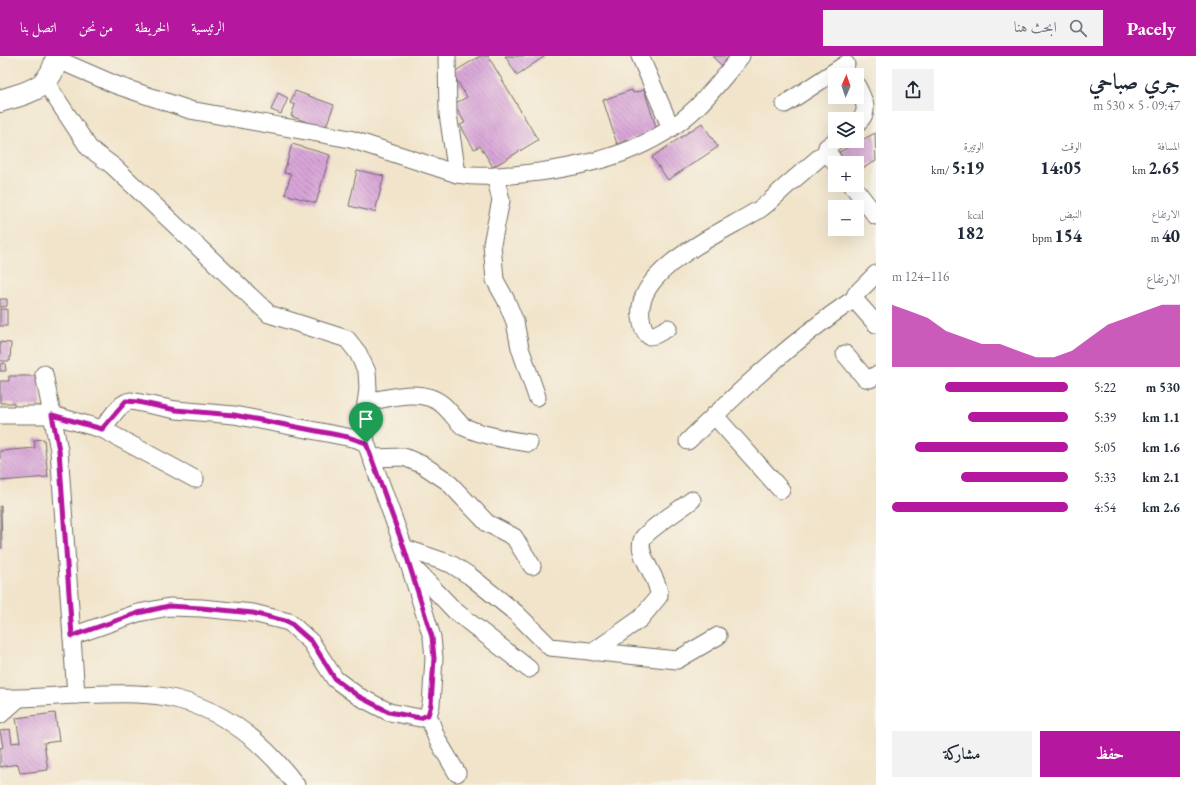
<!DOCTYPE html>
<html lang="ar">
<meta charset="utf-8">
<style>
:root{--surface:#fff;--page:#f2f2f3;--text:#1f2937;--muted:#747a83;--accent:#b5179e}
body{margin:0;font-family:"EB Garamond",Amiri,serif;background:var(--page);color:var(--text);direction:rtl;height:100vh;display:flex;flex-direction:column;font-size:15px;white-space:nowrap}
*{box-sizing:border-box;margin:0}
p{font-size:13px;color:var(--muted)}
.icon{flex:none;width:22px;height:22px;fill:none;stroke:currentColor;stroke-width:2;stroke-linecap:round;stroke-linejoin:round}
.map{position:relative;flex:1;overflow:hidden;direction:ltr}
.panel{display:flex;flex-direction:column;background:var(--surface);width:320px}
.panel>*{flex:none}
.needle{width:26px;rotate:2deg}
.buttons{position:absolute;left:828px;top:12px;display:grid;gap:8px}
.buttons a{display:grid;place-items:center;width:36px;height:36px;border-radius:0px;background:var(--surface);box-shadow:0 4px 16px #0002;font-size:20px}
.pin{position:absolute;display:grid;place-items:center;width:34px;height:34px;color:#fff;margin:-41px -17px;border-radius:50% 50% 50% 0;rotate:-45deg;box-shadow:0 0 4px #0007}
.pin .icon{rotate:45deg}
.round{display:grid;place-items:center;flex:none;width:42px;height:42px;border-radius:0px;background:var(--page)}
.headline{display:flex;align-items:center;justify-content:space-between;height:68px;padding:0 16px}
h1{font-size:22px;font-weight:800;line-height:30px}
.stats{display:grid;grid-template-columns:repeat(3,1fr);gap:6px;height:68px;padding:4px 16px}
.stats div{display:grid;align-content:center}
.stats b{font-size:17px;font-weight:800}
.stats small{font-size:11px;font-weight:400}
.stats p{font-size:11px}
.chart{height:112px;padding:8px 16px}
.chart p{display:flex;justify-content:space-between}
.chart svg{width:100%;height:72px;margin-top:4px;fill:var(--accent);opacity:.7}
.button{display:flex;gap:8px;margin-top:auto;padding:8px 16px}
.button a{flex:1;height:46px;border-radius:0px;background:var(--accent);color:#fff;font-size:16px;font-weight:800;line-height:46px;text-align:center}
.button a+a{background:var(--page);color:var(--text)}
ul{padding:0 16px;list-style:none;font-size:13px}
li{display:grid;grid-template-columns:64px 48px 1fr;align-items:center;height:30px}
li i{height:10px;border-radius:5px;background:var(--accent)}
header{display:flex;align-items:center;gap:24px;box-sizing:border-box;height:56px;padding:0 20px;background:var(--accent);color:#fff}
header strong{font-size:19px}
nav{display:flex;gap:22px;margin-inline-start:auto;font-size:14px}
.search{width:280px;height:36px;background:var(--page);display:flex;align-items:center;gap:10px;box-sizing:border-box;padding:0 14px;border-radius:0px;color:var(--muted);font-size:15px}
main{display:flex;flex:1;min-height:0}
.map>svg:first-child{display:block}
.building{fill:url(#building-back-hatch)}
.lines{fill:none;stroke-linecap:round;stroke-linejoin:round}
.minor-casing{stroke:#706c63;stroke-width:19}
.secondary-casing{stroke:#706c63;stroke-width:24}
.minor{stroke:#fff;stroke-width:17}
.secondary{stroke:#fff;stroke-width:22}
.route-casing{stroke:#fff;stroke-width:8}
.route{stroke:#b5179e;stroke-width:5}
</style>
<header>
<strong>Pacely</strong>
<div class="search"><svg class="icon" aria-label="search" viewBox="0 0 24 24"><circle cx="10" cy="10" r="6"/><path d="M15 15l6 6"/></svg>ابحث هنا</div>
<nav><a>الرئيسية</a><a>الخريطة</a><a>من نحن</a><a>اتصل بنا</a></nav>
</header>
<main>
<section class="panel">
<div class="headline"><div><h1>جري صباحي</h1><p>09:47 · 5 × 530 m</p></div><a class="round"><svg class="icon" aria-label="share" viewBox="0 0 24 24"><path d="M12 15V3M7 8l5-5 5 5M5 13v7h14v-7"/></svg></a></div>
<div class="stats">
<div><p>المسافة</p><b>2.65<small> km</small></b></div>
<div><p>الوقت</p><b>14:05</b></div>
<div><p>الوتيرة</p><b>5:19<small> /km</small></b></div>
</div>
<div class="stats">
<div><p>الارتفاع</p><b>40<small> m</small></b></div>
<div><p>النبض</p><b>154<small> bpm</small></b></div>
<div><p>kcal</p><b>182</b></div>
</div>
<div class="chart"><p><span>الارتفاع</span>116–124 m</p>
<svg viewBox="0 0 160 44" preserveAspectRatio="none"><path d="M0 44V6L10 10L20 14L30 22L40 26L50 30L60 30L70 34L80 38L90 38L100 34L110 26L120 18L130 14L140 10L150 6L160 6V44z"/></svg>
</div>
<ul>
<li><b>530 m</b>5:22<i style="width:70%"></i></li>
<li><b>1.1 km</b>5:39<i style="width:57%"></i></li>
<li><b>1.6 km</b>5:05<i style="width:87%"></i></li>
<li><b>2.1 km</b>5:33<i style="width:61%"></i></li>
<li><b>2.6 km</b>4:54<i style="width:100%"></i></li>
</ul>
<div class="button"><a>حفظ</a><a>مشاركة</a></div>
</section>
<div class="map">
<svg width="876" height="729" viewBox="0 0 876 729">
<defs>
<pattern id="building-back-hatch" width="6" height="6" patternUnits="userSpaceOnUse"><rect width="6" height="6" fill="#d8a4d8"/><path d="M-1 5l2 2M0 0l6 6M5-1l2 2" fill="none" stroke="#af86af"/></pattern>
</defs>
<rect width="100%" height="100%" fill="#f7f3e8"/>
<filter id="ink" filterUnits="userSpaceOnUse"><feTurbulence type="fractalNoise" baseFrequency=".025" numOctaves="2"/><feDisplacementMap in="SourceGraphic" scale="8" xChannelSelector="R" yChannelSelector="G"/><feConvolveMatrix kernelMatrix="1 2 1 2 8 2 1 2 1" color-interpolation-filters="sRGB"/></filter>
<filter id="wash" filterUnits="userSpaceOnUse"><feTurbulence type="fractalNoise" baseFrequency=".012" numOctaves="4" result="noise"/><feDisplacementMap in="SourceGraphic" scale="16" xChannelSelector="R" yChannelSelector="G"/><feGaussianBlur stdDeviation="0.9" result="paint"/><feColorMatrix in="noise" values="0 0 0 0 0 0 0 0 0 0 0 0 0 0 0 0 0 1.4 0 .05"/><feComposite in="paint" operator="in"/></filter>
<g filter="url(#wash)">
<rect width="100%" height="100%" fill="#f1e4ca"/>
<g id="blocks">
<g class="building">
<path d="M480 0H488L538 84 493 111 480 90 474 93 460 69 465 67 454 48 467 41 452 17Z"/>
<path d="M505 0H545L517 19Z"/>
<path d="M712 0H736L724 12Z"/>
<path d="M632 34 633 37 644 34 657 74 617 88 603 44Z"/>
<path d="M295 35 334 49 325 73 291 60 295 49 290 47Z"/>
<path d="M278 37 288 42 281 58 271 54Z"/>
<path d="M702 67 718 91 668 124 652 101Z"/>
<path d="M875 77 876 105 857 115V107H845L839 96Z"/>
<path d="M292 88 330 99 316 147 285 138 291 118 284 117Z"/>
<path d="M357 114 384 120 375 156 349 150Z"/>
<path d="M0 243H7V250L0 251Z"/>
<rect x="0" y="253" width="7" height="17"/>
<path d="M0 286 11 287 10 305H0Z"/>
<path d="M5 307 6 315H0V308Z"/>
<path d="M9 320H40L41 350 14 351V347H0V325H9Z"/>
<path d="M44 383 48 421 0 425V395L35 392 34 384Z"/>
<path d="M0 450H1L2 492H0Z"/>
<path d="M55 657 59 685 44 687 48 714 20 717 18 708 0 711V692L3 691 0 675 10 673 12 687 20 686 16 662Z"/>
</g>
</g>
</g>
<g filter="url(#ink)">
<use href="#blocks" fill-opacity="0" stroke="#706c63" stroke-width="1"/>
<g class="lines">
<defs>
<g id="minor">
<path d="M447 0 448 58 457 118"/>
<path d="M640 0 671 72"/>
<path d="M56 3 116 29 190 54 350 83 457 118C484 123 512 119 539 116 597 108 654 93 697 51 713 35 727 17 741 0"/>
<path d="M46 27 89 92 113 110 269 258 347 283 358 297 367 316 368 332 364 366 366 387 404 492 432 581 434 602 431 649 428 659 420 662 389 656 358 640 335 623 311 586 289 566 253 557 201 552 169 551 138 557 72 580"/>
<path d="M857 30C864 44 871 56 857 67"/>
<path d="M785 48 846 8"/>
<path d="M835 85 827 91V95L835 107"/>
<path d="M495 120 501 144 492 188 495 224 506 244 515 266 520 292 537 341"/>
<path d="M852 129 876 160"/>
<path d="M876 218 856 238 854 243 876 268"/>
<path d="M668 272 655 279 649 280C643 275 642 268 641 261 634 212 726 175 760 153 769 147 777 138 785 131 799 119 813 107 827 95"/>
<path d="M845 298 865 322 870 323 876 319"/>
<path d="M44 318 59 394 76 639"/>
<path d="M366 346C390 342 422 331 443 349 449 354 460 369 464 371 484 380 508 384 529 387"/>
<path d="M0 359H52L102 373 195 423"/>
<path d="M714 359 781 434"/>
<path d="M102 373C110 364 119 346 131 345L176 354 234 359 357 383 366 387"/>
<path d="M688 385C741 334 793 284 854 243"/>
<path d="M372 402 404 401 423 409 447 425 487 467 514 481 532 510"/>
<path d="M404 492 451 508 470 520 516 557 550 591 677 604 718 580"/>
<path d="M412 510 455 555 529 613"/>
<path d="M593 596 640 563 659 540C659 528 651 517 646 506 643 500 639 489 643 482 650 472 681 453 692 444"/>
<path d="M0 642C25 643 50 640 76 639 105 638 137 636 166 641 222 651 263 685 296 729"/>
<path d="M0 659 18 643"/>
<path d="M428 659 437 683 457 717"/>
</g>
<path id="secondary" d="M0 45C28 36 51 34 57 0"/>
</defs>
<use href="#minor" class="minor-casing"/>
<use href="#secondary" class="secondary-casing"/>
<use href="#minor" class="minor"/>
<use href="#secondary" class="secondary"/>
</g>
</g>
<g class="lines" filter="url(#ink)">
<defs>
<path id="route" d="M126 345 138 346 176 354 234 359 348 381 366 387 404 492 432 581 434 602 431 649 428 659 420 662 389 656 358 640 335 623 312 586 289 566 253 557 201 552 169 550 138 557 72 580 59 394 52 359 102 373Z"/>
</defs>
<use href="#route" class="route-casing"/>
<use href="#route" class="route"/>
</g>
</svg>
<div class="buttons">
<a><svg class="needle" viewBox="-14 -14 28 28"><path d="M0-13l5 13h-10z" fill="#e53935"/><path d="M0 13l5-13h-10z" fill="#747a83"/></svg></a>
<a><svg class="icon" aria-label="layers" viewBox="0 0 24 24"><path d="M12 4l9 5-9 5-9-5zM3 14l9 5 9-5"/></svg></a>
<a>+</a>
<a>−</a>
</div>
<div class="pin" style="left:366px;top:387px;background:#1e9e55"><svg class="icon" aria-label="arrive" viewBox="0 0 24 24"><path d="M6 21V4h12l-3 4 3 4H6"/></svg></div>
</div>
</main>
